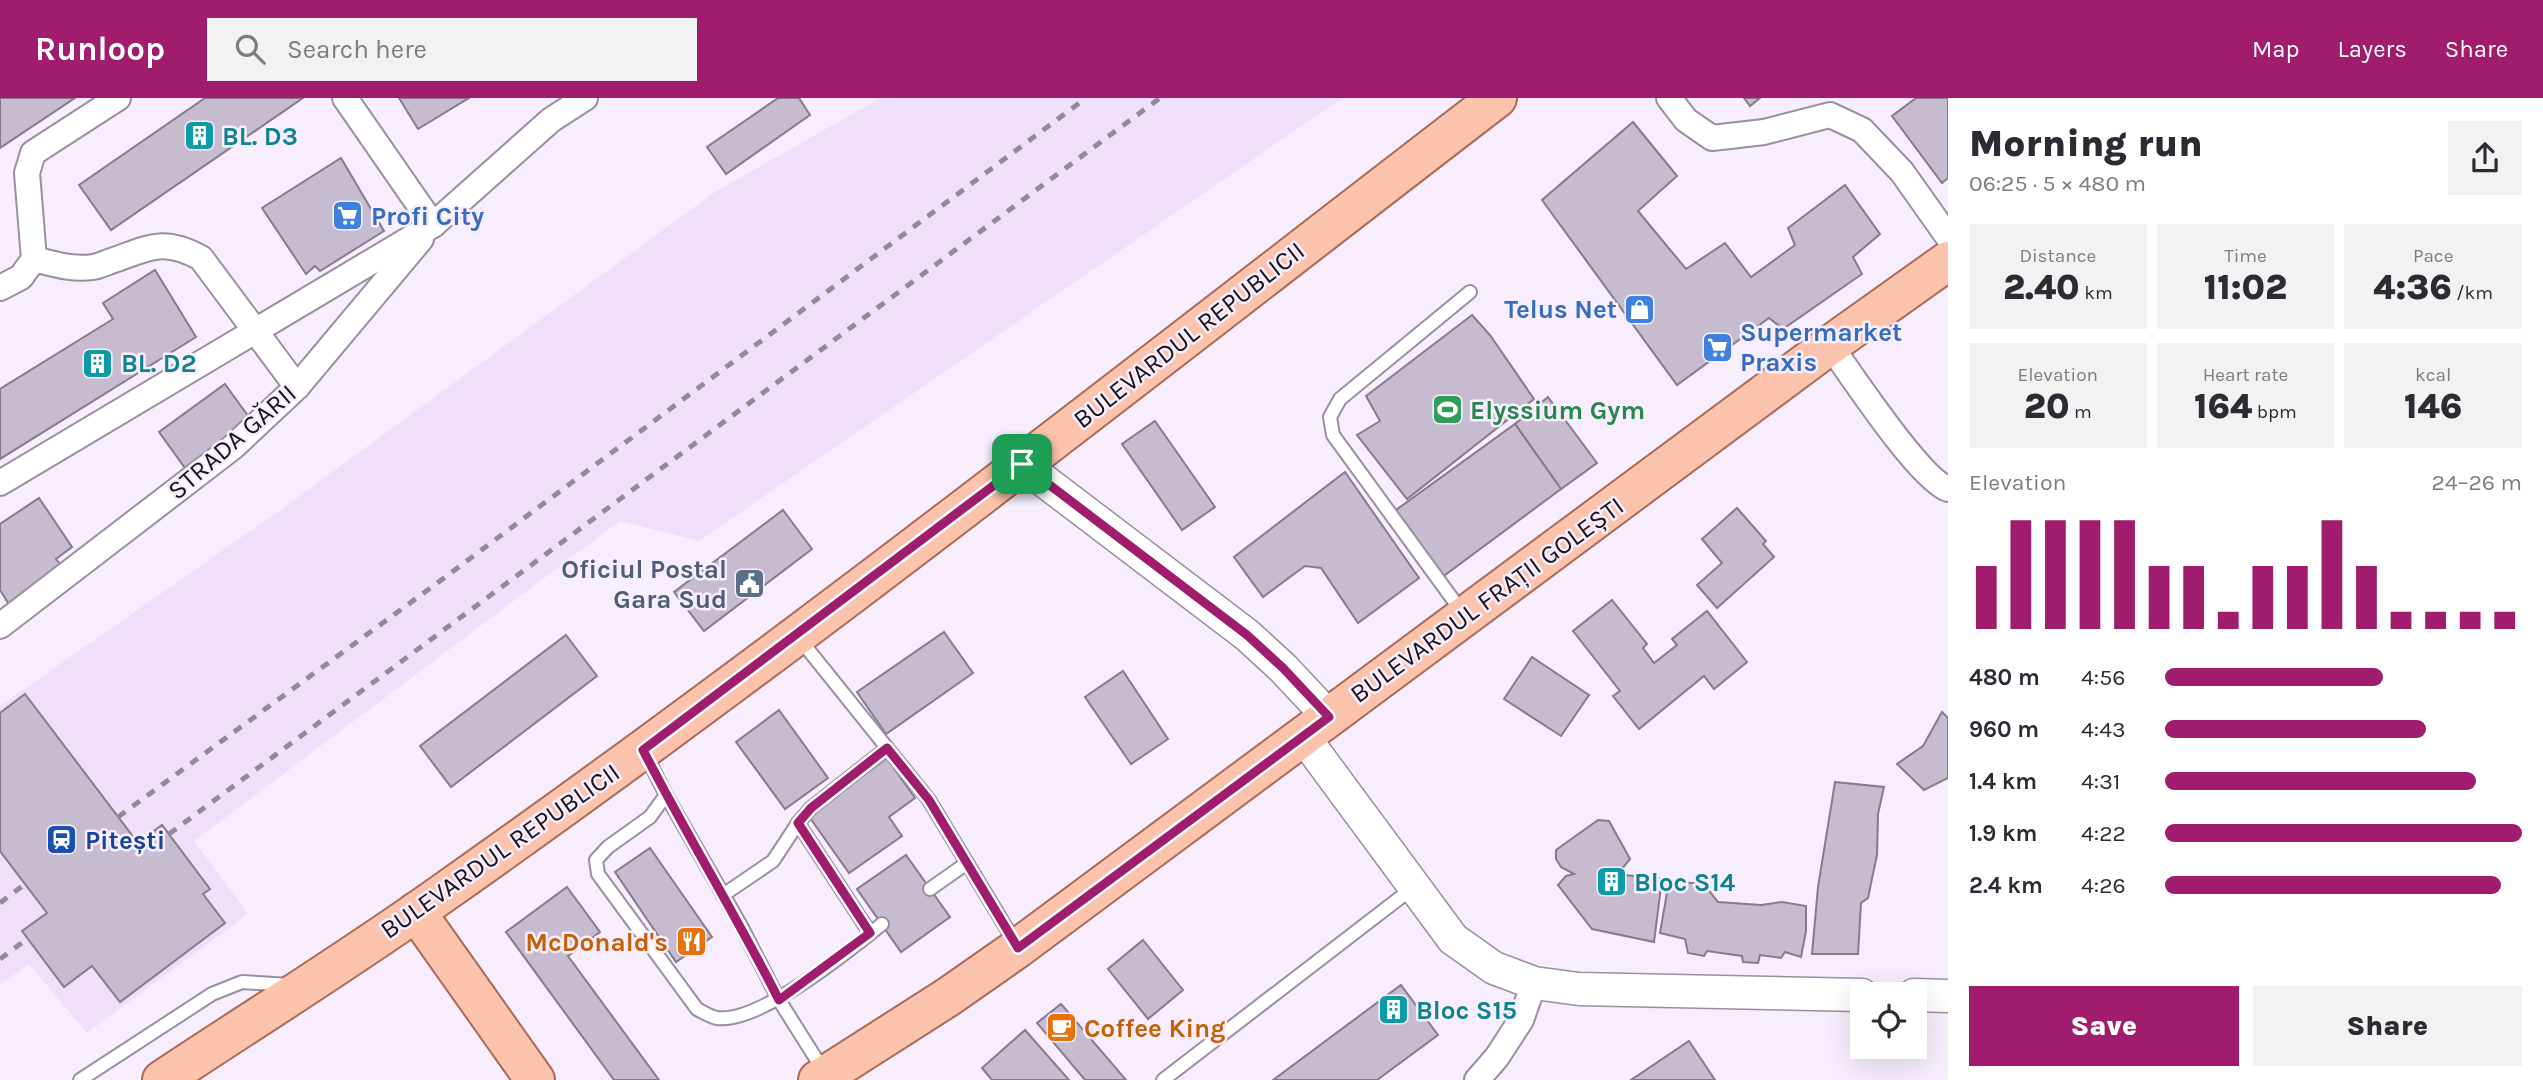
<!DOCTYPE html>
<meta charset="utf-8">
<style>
:root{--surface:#fff;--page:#f2f2f3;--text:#2b2b33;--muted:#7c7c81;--accent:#a01c6c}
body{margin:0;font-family:Karla,sans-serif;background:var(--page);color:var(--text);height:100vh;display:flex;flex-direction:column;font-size:26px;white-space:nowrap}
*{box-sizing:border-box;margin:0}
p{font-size:23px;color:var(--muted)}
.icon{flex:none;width:38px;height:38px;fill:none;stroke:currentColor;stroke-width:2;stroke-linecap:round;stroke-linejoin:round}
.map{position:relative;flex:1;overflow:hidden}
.sheet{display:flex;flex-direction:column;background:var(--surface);width:595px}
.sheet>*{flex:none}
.controls{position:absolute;left:1850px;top:884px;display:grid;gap:14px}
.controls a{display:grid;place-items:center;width:77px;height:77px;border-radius:0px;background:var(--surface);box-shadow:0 7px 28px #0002;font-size:35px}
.pin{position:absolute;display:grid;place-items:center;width:60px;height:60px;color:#fff;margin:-30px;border-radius:14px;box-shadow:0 4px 10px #0006}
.round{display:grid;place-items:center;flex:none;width:74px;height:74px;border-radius:0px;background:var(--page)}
.headline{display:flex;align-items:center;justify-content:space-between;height:119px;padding:0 21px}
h1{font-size:38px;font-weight:800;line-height:52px}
.stats{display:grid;grid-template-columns:repeat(3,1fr);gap:10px;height:119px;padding:7px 21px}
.stats div{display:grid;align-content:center;border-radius:0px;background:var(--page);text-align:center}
.stats b{font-size:35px;font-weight:800}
.stats small{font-size:19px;font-weight:400}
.stats p{font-size:19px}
.chart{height:196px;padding:14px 21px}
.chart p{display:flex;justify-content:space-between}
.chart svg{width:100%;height:126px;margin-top:7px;stroke:var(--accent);stroke-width:6}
.action{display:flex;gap:14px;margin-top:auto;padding:14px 21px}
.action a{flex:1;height:80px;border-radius:0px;background:var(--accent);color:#fff;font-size:28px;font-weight:800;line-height:80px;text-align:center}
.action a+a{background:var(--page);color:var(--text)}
ul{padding:0 21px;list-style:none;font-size:23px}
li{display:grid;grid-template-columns:112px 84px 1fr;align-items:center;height:52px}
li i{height:18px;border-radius:9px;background:var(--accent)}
header{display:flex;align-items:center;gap:42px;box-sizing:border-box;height:98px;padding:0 35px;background:var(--accent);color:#fff}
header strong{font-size:33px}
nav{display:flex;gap:38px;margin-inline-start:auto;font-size:24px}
.search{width:490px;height:63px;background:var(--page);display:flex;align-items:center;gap:18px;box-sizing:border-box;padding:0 24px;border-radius:0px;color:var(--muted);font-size:26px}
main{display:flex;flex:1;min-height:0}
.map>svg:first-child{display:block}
.built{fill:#f0dffa}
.building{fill:#c7bbcf;stroke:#867a8c;stroke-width:2}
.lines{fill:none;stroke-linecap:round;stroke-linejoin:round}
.service-casing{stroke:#9a8ea1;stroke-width:16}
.minor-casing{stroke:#9a8ea1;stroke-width:28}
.tertiary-casing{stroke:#9a8ea1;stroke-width:35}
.primary-casing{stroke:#aa6a55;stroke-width:42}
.service{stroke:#fff;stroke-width:12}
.minor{stroke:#fff;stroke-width:24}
.tertiary{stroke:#fff;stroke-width:32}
.primary{stroke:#fbc2ac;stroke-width:38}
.rail{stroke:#928b97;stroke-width:5;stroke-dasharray:9 9;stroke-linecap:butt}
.route-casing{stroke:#fff;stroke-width:14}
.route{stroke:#a01c6c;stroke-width:9}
.labels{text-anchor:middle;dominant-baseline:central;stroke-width:5;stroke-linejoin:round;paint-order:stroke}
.culture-label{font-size:26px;font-weight:bold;fill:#0d838f;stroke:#f7edfd;text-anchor:start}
.shop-label{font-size:26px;font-weight:bold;fill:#366cbe;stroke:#f7edfd;text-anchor:start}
.street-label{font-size:26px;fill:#17131a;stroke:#f7edfd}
.leisure-label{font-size:26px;font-weight:bold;fill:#27864d;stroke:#f7edfd;text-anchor:start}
.service-label{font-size:26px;font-weight:bold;fill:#4e5e75;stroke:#f7edfd;text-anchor:end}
.transit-label{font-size:26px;font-weight:bold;fill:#164399;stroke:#f7edfd;text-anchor:start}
.food-label{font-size:26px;font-weight:bold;fill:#c56008;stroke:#f7edfd;text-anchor:end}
</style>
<header>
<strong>Runloop</strong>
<div class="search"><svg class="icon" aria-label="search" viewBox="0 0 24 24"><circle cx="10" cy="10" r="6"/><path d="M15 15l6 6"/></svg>Search here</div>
<nav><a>Map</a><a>Layers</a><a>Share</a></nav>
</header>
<main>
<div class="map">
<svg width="1948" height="982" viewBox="0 0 1948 982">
<rect width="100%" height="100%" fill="#f7edfd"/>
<path class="built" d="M880 0H1342L699 443 620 423 194 743 248 816 87 935 29 866 0 887V608L283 410 715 94Z"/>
<g class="building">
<path d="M0 0H75L0 50Z"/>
<path d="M205 0H303L111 132 79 87Z"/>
<path d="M399 0H469L418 31Z"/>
<path d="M778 0H799L810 17 726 76 707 49Z"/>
<path d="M1744 0H1760L1750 8Z"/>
<path d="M1916 0H1948V80L1942 85 1892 18Z"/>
<path d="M1633 24 1677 78 1638 113 1686 171 1725 145 1751 179 1795 147 1788 130 1845 87 1880 136 1853 159 1862 176 1783 231 1769 220 1677 287 1542 102Z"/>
<path d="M341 60 384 133 320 173 315 168 306 176 262 110Z"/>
<path d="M155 172 196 239 0 361V291L113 221 103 205Z"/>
<path d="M1472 217 1490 237 1534 301 1407 401 1357 337 1380 323 1366 298Z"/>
<path d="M225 286 251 322 185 370 159 334Z"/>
<path d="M1548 299 1597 365 1561 391 1515 326Z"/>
<path d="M1155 323 1215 409 1182 432 1122 346Z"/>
<path d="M1515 326 1561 391 1441 480 1396 412Z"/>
<path d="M1345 374 1419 480 1358 525 1321 470 1305 468 1263 499 1234 459Z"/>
<path d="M39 400 72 449 56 461 64 471 10 508 0 492V426Z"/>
<path d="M1737 410 1766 443 1763 446 1774 459 1717 510 1697 487 1722 465 1702 441Z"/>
<path d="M783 412 812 451 704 533 674 494Z"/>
<path d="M1612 502 1647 546 1643 550 1654 565 1677 547 1672 541 1707 513 1747 564 1714 591 1704 578 1639 631 1613 598 1620 593 1573 533Z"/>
<path d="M944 534 973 575 886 636 857 594Z"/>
<path d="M566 537 597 578 451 689 420 648Z"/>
<path d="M1532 559 1589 597 1561 638 1504 601Z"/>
<path d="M1123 573 1168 641 1131 666 1085 599Z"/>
<path d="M25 596 138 745 162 727 210 791 203 796 225 825 120 904 92 868 64 889 22 833 47 815 0 753V615Z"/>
<path d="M779 612 828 680 785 711 736 644Z"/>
<path d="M1942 614 1948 620V680L1924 692 1897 666 1923 648Z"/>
<path d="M887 660 915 700 889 719 902 738 849 775 808 717Z"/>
<path d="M1835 684 1884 689 1878 716 1877 757 1868 800 1861 805 1858 856H1812L1818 789Z"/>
<path d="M1598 722 1609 723 1630 761 1621 772 1625 777 1662 781 1654 844 1592 831 1558 787 1566 778 1574 776 1561 769 1556 761V752Z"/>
<path d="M650 750 712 839 676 864 615 774Z"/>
<path d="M906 757 950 819 901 854 857 791Z"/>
<path d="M1669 783 1704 786 1718 804 1761 807 1782 804 1806 808V833L1801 859 1785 854 1781 860 1760 857 1758 865 1743 864 1742 858 1707 853 1704 858 1688 855 1685 841 1660 835Z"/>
<path d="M567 789 600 834 568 858 659 982H614L506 834Z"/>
<path d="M1143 842 1183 892 1148 921 1108 871Z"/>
<path d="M1401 887 1438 937 1377 982H1273Z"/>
<path d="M1061 906 1126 982H1085L1037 925Z"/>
<path d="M1025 932 1069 982H992L982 970Z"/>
<path d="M1689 943 1715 982H1631Z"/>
</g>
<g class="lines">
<defs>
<g id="service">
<path d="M1462 514 1333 337 1330 319 1340 301 1470 194"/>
<path d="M798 539 929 702 1016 846"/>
<path d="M645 655 666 697 741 828 779 902 825 975"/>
<path d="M666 697 650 719 608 749 596 762 598 776 697 911C703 914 711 919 717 920 759 926 850 852 882 826"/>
<path d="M798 725 870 835"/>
<path d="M930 791 967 765"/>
<path d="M723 797 773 763 798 725 811 710 887 650"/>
<path d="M80 982 212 896 242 884 290 887"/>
<path d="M1163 982 1414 789"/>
</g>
<g id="minor">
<path d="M345 0 433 127"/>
<path d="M1669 0 1686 22 1712 40 1764 34 1830 17 1862 32 1902 74 1948 139"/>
<path d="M34 161C54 166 73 172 93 169 100 168 107 164 114 162 151 149 164 140 201 160L297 289"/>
<path d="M0 190 21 179 34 161 27 75 33 55 118 0"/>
<path d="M1830 247C1852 278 1919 380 1948 391"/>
<path d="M0 385 433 127 551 22 585 0"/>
<path d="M0 528 233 349 297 289 421 141"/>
<path d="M1477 982 1497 959 1521 922 1534 885"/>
</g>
<g id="tertiary">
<path d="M1022 366 1247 537 1283 570 1329 619"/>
<path d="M1303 638 1453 841 1494 870 1534 885 1579 891 1862 897"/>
<path d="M1914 897 1948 898"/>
</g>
<g id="primary">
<path d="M416 814 535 982"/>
<path d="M162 982C254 921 349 862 439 798 800 544 1147 269 1497 0"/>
<path d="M818 982 948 899 1018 850 1830 247 1948 163"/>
</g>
</defs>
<use href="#service" class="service-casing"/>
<use href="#minor" class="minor-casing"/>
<use href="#tertiary" class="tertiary-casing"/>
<use href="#primary" class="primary-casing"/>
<use href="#service" class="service"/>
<use href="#minor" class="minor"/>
<use href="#tertiary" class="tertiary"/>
<use href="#primary" class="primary"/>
<g class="rail">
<path d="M118 719 444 480 1086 0"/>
<path d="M169 736 1160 0"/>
<path d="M0 805 25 786"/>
<path d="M0 861 27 841"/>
</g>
</g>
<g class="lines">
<defs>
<path id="route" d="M1022 366 1247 537 1283 570 1329 619 1018 850 929 702 887 650 811 710 798 725 870 835 779 902C736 817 686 736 643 652Z"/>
</defs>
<use href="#route" class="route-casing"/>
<use href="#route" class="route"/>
</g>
<defs>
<symbol id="building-square" viewBox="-11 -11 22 22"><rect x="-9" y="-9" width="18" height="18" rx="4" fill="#0f9aa8" stroke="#f7edfd"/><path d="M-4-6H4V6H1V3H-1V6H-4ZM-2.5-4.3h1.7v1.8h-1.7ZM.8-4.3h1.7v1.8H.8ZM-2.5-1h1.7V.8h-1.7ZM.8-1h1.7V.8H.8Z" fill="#fff"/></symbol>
<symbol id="supermarket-square" viewBox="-11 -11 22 22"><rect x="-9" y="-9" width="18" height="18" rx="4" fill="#3f7fe0" stroke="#f7edfd"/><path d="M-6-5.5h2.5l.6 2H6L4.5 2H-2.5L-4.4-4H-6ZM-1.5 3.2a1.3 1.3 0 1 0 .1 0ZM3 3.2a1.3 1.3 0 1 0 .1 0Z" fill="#fff"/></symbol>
<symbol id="shop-square" viewBox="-11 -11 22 22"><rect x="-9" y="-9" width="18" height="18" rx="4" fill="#3f7fe0" stroke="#f7edfd"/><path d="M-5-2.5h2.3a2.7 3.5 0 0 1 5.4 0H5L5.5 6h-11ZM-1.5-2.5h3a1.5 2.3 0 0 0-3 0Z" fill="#fff"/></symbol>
<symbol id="stadium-square" viewBox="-11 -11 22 22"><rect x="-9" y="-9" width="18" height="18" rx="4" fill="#2e9e5b" stroke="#f7edfd"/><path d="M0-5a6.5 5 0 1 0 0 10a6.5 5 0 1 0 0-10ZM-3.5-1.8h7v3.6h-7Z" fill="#fff"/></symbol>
<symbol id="civic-square" viewBox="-11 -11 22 22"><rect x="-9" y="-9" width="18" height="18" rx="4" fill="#5c6f8a" stroke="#f7edfd"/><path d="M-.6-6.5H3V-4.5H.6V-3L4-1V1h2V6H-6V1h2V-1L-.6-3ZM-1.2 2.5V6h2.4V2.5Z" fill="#fff"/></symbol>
<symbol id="station-square" viewBox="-11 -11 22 22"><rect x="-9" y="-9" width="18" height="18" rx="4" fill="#1a4fb4" stroke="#f7edfd"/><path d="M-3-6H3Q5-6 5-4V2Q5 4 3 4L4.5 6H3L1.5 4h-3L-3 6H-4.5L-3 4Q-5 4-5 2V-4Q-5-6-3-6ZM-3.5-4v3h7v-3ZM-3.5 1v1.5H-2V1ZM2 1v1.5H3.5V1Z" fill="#fff"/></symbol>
<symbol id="restaurant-square" viewBox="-11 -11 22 22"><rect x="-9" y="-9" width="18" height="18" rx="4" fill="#e8710a" stroke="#f7edfd"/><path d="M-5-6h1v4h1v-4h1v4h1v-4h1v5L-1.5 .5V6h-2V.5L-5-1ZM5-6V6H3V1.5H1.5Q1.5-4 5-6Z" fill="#fff"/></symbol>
<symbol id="cafe-square" viewBox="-11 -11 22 22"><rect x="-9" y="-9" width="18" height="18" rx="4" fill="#e8710a" stroke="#f7edfd"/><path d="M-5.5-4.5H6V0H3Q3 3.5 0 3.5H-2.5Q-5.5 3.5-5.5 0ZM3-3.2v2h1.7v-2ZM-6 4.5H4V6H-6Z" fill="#fff"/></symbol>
</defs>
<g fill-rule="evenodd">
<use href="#building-square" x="182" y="20" width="35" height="35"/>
<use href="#supermarket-square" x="330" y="100" width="35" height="35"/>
<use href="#shop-square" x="1622" y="194" width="35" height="35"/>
<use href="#supermarket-square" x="1700" y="232" width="35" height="35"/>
<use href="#building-square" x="80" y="248" width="35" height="35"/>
<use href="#stadium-square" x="1430" y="294" width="35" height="35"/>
<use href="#civic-square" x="732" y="468" width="35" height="35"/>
<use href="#station-square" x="44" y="724" width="35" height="35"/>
<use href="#building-square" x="1594" y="766" width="35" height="35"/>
<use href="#restaurant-square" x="674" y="826" width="35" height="35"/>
<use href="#building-square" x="1376" y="894" width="35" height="35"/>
<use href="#cafe-square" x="1044" y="912" width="35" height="35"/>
</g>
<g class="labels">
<g class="culture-label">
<text x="222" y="38">BL. D3</text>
<text x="121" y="265">BL. D2</text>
<text x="1634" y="784">Bloc S14</text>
<text x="1416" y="912">Bloc S15</text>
</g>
<g class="shop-label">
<text x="371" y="118">Profi City</text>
<text x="1617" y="211" text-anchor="end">Telus Net</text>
<text x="1740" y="234">Supermarket<tspan x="1740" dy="30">Praxis</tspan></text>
</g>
<g class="street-label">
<text transform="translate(1189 237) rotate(-38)">BULEVARDUL REPUBLICII</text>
<text transform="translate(232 344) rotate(-41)">STRADA GĂRII</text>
<text transform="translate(1487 502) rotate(-36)">BULEVARDUL FRAȚII GOLEȘTI</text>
<text transform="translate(500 753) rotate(-35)">BULEVARDUL REPUBLICII</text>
</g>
<g class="leisure-label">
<text x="1470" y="312">Elyssium Gym</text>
</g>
<g class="service-label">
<text x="727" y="471">Oficiul Postal<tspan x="727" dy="30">Gara Sud</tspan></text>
</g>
<g class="transit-label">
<text x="85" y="742">Pitești</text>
</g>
<g class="food-label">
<text x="668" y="844">McDonald's</text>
<text x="1084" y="930" text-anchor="start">Coffee King</text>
</g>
</g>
</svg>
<div class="controls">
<a><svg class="icon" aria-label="locate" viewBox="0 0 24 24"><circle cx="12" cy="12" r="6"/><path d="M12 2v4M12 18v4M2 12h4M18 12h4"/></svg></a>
</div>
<div class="pin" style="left:1022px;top:366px;background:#1e9e55"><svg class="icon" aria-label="arrive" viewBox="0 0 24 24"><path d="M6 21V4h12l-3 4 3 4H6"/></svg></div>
</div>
<section class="sheet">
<div class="headline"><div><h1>Morning run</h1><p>06:25 · 5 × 480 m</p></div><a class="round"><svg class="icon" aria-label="share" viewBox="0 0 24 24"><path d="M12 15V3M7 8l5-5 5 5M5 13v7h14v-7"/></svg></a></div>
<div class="stats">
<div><p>Distance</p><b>2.40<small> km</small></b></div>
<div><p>Time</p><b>11:02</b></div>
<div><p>Pace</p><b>4:36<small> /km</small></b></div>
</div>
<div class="stats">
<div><p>Elevation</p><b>20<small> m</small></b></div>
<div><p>Heart rate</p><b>164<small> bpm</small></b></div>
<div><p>kcal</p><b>146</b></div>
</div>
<div class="chart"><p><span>Elevation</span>24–26 m</p>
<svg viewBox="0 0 160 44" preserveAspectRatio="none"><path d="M5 44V22M15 44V6M25 44V6M35 44V6M45 44V6M55 44V22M65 44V22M75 44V38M85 44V22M95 44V22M105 44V6M115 44V22M125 44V38M135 44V38M145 44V38M155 44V38"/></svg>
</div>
<ul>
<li><b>480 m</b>4:56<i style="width:61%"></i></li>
<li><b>960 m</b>4:43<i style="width:73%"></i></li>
<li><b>1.4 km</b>4:31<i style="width:87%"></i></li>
<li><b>1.9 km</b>4:22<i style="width:100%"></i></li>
<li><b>2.4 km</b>4:26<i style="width:94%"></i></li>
</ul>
<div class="action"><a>Save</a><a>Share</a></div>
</section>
</main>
